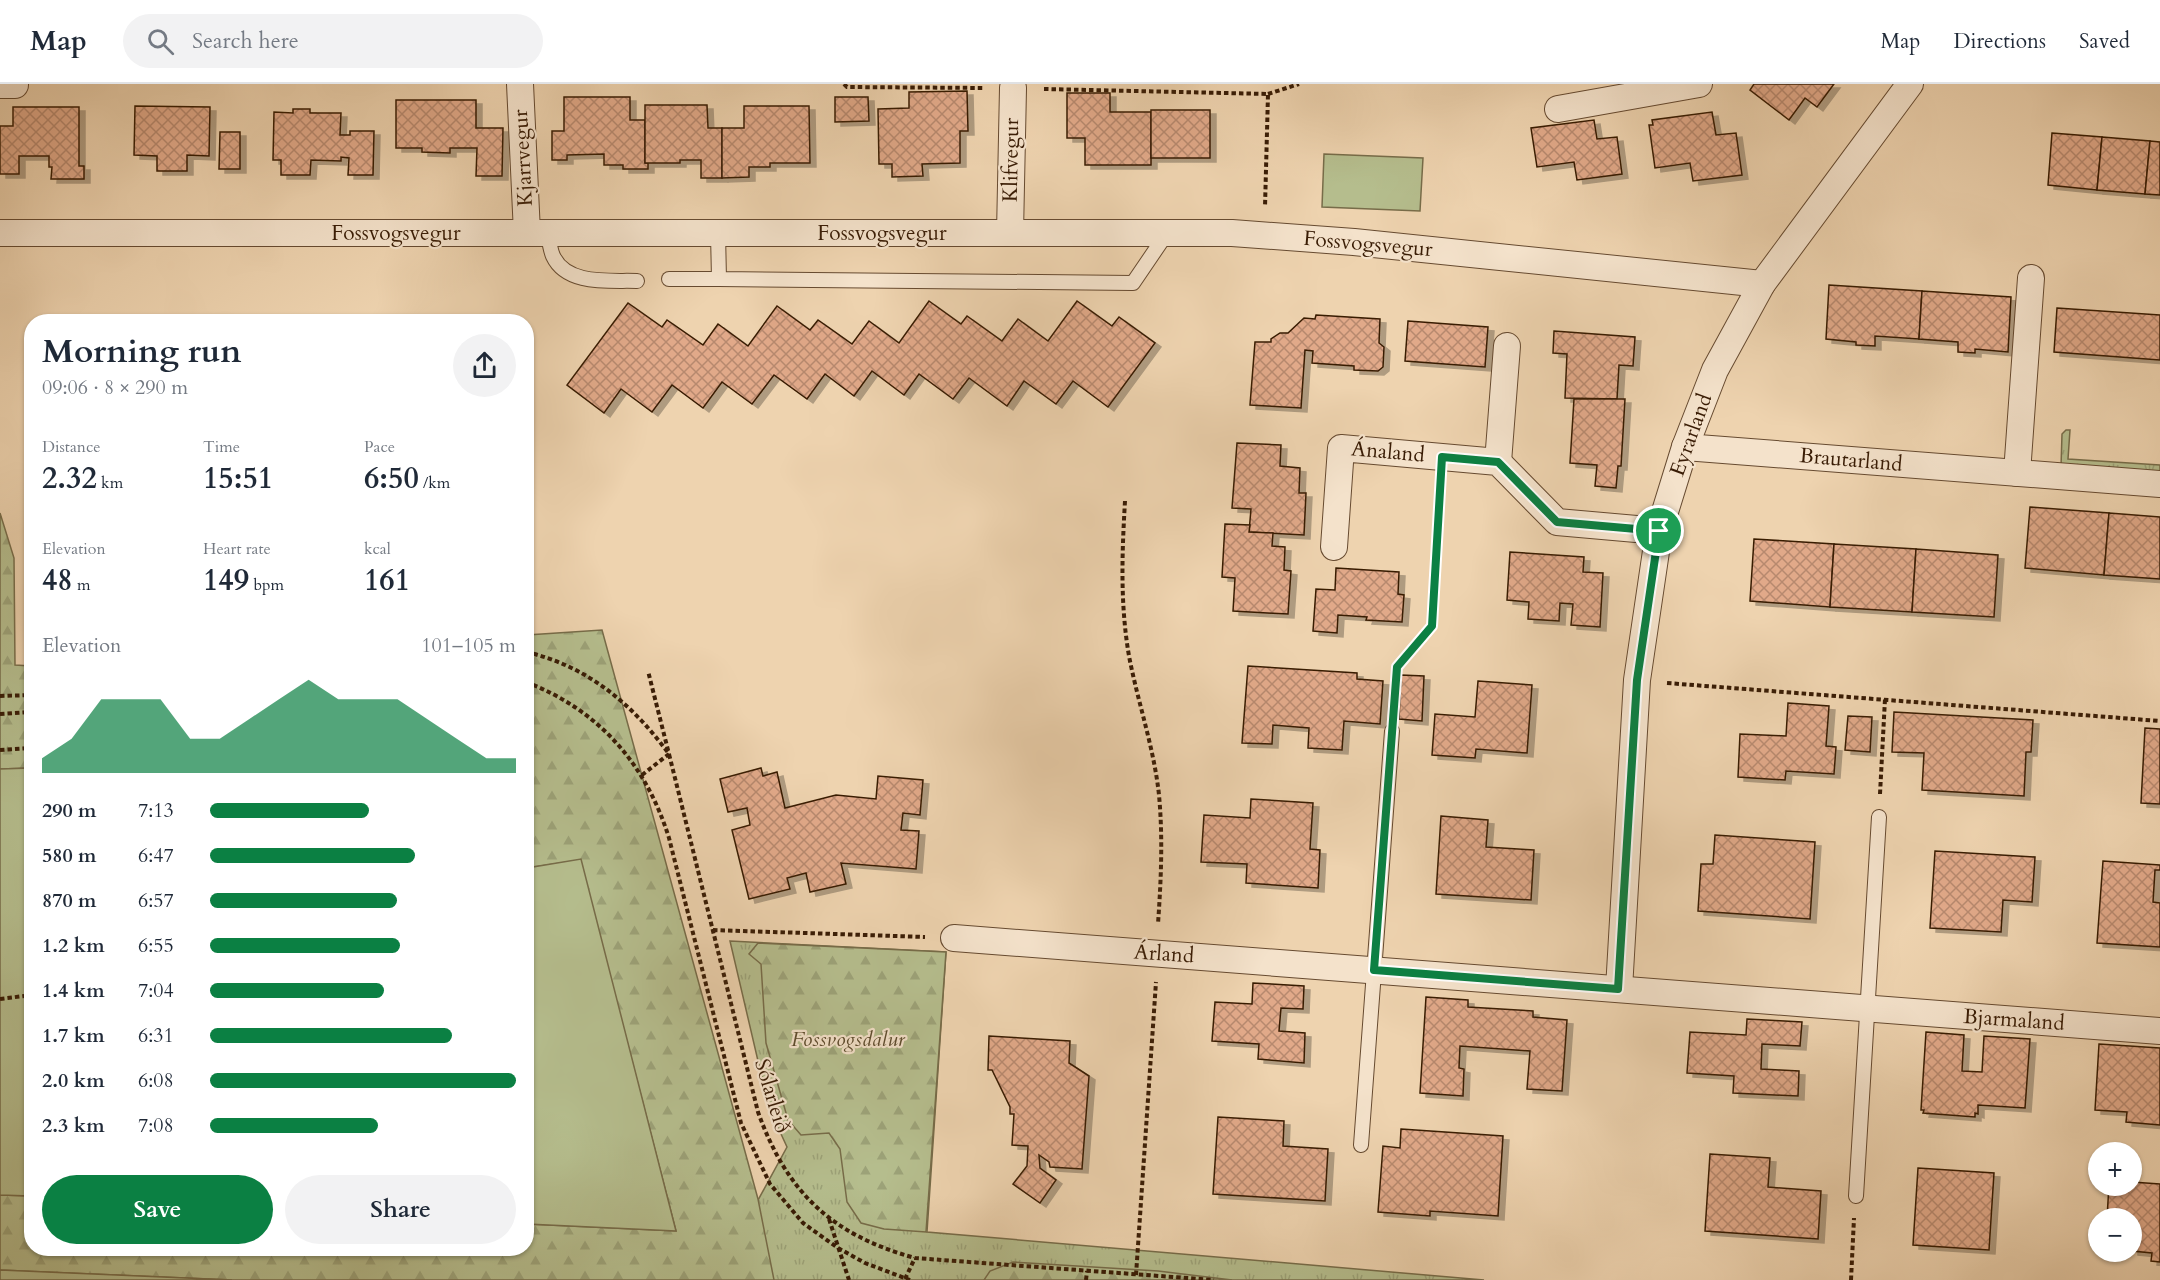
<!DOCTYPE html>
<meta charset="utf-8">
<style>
:root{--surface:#fff;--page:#f2f2f3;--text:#1f2937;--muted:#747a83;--line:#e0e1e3;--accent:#0b8043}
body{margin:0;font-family:Cardo,serif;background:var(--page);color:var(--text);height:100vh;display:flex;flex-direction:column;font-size:22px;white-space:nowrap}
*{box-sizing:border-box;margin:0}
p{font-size:20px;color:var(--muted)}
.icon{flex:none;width:33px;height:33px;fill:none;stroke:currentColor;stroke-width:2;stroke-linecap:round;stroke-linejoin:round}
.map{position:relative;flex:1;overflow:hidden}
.side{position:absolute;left:24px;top:230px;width:510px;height:942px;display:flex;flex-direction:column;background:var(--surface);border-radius:24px;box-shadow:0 2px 4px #0004}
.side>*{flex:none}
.fabs{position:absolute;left:2088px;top:1058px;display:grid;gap:12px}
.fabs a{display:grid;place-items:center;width:54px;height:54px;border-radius:50%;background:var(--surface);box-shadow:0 2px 4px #0004;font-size:30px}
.pin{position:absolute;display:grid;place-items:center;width:51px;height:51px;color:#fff;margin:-26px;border:3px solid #fff;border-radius:50%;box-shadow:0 2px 6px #0007}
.round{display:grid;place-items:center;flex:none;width:63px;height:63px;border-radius:32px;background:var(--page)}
.overview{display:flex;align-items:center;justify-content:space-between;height:102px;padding:0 18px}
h1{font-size:33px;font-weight:700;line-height:45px}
.metrics{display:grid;grid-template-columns:repeat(3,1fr);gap:9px;height:102px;padding:6px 18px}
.metrics div{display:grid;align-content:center}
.metrics b{font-size:30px;font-weight:700}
.metrics small{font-size:16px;font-weight:400}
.metrics p{font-size:16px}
.chart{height:168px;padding:12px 18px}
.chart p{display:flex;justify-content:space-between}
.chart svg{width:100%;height:108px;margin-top:6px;fill:var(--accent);opacity:.7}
.action{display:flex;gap:12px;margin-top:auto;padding:12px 18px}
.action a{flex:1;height:69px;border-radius:36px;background:var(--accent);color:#fff;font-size:24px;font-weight:700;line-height:69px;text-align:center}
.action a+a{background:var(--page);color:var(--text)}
ul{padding:0 18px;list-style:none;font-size:20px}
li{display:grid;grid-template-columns:96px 72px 1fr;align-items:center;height:45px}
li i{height:15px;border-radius:8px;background:var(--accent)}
header{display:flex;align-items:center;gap:36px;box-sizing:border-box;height:84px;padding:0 30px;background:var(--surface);border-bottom:2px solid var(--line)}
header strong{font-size:28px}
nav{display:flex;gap:33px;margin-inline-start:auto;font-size:21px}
.search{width:420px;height:54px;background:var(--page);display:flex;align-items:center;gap:15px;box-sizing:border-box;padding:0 21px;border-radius:33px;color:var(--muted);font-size:22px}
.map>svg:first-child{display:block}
.grass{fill:url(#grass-tufts);stroke:#776c49;stroke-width:1.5}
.forest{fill:url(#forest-firs);stroke:#776c49;stroke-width:1.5}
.garden{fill:#b5bd8d;stroke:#776c49;stroke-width:1.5}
.building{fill:url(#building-cross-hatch);stroke:#391c05;stroke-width:1.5;filter:url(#shadow)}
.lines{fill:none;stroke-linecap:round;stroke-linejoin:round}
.lane-casing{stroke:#664a30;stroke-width:16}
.street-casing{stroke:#664a30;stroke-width:28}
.path{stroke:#391c05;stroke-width:4;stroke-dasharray:4.5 3;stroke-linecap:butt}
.lane{stroke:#f4e2cb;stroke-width:14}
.street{stroke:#f4e2cb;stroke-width:26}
.route-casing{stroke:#fff;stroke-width:12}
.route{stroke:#0b8043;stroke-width:8}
.labels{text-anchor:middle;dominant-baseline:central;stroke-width:4.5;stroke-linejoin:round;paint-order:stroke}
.street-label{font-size:21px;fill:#391c05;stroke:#f4e2cb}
.park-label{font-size:21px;font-style:italic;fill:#5e4c2e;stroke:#f4e2cb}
</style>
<header>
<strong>Map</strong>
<div class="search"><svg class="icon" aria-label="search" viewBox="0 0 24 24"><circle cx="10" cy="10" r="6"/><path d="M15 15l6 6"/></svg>Search here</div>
<nav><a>Map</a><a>Directions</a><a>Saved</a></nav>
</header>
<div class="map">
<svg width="2160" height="1196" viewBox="0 0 2160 1196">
<defs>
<pattern id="grass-tufts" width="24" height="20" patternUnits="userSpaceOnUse" patternTransform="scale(1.5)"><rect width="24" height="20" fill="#b5bd8d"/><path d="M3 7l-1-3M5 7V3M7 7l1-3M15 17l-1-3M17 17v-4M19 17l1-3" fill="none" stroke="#9ca278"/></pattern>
<pattern id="forest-firs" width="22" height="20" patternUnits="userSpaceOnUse" patternTransform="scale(1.5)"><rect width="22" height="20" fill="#b5bd8d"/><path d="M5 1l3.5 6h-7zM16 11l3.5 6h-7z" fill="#9ca278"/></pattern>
<pattern id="building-cross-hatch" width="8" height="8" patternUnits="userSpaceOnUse" patternTransform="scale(1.5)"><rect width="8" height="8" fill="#e1a989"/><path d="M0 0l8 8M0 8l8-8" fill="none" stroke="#b7896e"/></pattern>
<filter id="shadow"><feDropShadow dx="6" dy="4" stdDeviation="0" flood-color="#0004"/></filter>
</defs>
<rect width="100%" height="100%" fill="#eed3af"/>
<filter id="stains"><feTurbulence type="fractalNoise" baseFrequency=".00333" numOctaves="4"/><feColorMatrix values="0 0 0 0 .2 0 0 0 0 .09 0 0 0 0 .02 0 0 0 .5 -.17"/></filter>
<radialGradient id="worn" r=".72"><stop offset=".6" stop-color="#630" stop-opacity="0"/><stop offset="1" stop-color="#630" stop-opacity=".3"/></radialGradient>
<g class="grass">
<path d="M2066 346H2070L2068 375 2160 381V396L2061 383 2062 350Z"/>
<path d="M730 857 946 868 927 1148 1484 1196H685L733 1162 787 1063 769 1024Z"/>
</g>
<g class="forest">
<path d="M0 429 14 474 15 581 31 582V684L0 685Z"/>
<path d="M602 546 758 1115 774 1196H232L0 1186V1111L31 1112 32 1164H526L527 1140 676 1147 580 776 527 784V551Z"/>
<path d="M758 859 946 868 926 1148 884 1145 861 1139 847 1118 840 1065 829 1049 801 1051 788 1036 766 959 761 880 749 870Z"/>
<path d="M1013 1178 1158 1187 1232 1196H984L990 1187Z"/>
</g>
<g class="garden">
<path d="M1324 70 1423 74 1420 127 1322 123Z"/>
<path d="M31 684H32L31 1112 0 1111V685Z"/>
<path d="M581 775 676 1147 527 1140V784Z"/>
<path d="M0 1186 232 1196H0Z"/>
</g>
<g class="building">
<path d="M1754 0H1834L1817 23 1805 14 1789 36 1750 6Z"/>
<path d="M967 7 968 47H960V79L922 80 923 92 892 93V80H879L878 25 909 24V8Z"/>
<path d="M1067 9H1110V28H1151V81H1085V54H1067Z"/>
<path d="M564 13H630V36H645V79H648V85H623V81H604V70L567 71V76H552V47H564Z"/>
<path d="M835 13H868L869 37 835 38Z"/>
<path d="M396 16H476V44H503L502 92H476L477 64H450V69L422 68V64H396Z"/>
<path d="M645 21H707L708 44H722V94H701V76H680V79H645Z"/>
<path d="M135 22 210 23 209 72 187 71V87H157V72L134 71Z"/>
<path d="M744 22H809L810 79H770V83H749V93L722 94V44H744Z"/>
<path d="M13 23H79V82H84V95H51L52 83H49V72H19V90H0V42H13Z"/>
<path d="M293 25H310V29H341L340 51H350V47H374L373 91H348L349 74 341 73V77L311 76 310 91H281V76H273L274 28 293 29Z"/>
<rect x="1151" y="26" width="59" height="48"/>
<path d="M1712 28 1716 51 1736 49 1742 91 1693 97 1690 79 1655 84 1649 41H1653L1652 36Z"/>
<path d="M1594 36 1597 55 1617 53 1622 90 1577 96 1574 78 1537 83 1531 44Z"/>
<path d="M220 48H240V85H219Z"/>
<path d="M2052 49 2102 53 2097 106 2048 101Z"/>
<path d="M2102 53 2150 57 2145 110 2097 106Z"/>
<path d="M2150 57 2160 58V111L2145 110Z"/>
<path d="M1829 201 1922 207 1919 255 1875 252V262L1856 261V258L1826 255Z"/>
<path d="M1922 207 2011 213 2008 268 1975 265V269L1958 268V258L1919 255Z"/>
<path d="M929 217 961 240 967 232 1002 257 1018 235 1048 257 1077 217 1112 242 1119 233 1155 259 1108 323 1073 297 1056 320 1024 297 1007 322 969 294 953 315 919 290 904 311 872 287 854 312 825 290 807 315 774 291 752 320 722 298 703 324 672 301 652 328 621 305 604 329 567 301 628 219 662 243 667 236 703 261 718 240 748 262 777 222 810 246 818 236 852 260 869 237 899 259Z"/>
<path d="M2057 224 2160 231V276L2054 268Z"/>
<path d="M1316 231 1380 235 1379 259 1384 263 1383 283 1378 287 1354 286V282L1312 279 1313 267 1305 266 1301 324 1250 321 1255 258H1271V255L1280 249H1288L1304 234 1315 235Z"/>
<path d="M1408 237 1488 243 1485 283 1405 277Z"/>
<path d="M1554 247 1635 253 1633 282 1619 281 1617 315 1565 314 1567 270 1553 269Z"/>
<path d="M1574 315H1625L1621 382H1618L1616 404 1595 402 1597 381 1570 379Z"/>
<path d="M1237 359 1281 361 1280 382 1300 384 1299 409H1306L1304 451 1249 448 1251 425 1232 424Z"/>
<path d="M2030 423 2109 429 2104 491 2025 484Z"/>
<path d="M2109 429 2160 433V495L2104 491Z"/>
<path d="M1225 440 1250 441 1249 448 1273 449 1272 462 1285 463 1284 486 1291 487 1288 530 1233 527 1235 494 1222 493Z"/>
<path d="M1754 455 1834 460 1830 523 1750 517Z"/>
<path d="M1834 460 1916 465 1912 528 1830 523Z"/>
<path d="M1916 465 1998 471 1994 533 1912 528Z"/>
<path d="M1510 468 1584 473 1583 488 1603 489 1600 543 1571 541 1573 520 1560 519 1559 537 1528 535 1529 518 1507 516Z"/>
<path d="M1336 484 1399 488 1398 510 1404 511 1402 538 1366 536 1367 533 1338 531 1337 549 1313 547 1316 505 1335 506Z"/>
<path d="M1248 582 1357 589V595L1383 597 1380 640 1344 637 1342 666 1308 664 1309 644 1273 641 1272 660 1242 659Z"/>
<path d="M1401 591 1424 592 1422 637 1399 635Z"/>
<path d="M1478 597 1532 601 1527 669 1476 665 1475 674 1432 671 1435 630 1475 633Z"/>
<path d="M1788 619 1829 622 1826 662 1836 663 1834 690 1786 687 1785 696 1738 693 1740 650 1786 652Z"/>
<path d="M1894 628 2033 636 2031 668H2026L2024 712 1922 706 1924 669 1892 668Z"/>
<path d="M1848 632 1872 633 1870 668 1845 666Z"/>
<path d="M2145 644 2160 645V720L2141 719Z"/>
<path d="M761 684 763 692 777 688 785 724 836 711 876 715 878 692 923 696 920 731 903 729 901 746 919 747 916 785 841 779 846 800 810 808 806 789 787 794 790 805 749 815 732 746 750 741 747 724 728 728 720 695Z"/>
<path d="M1251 715 1313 719 1310 765 1320 766 1318 804 1246 799 1247 780 1201 778 1204 731 1250 734Z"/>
<path d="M1441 732 1488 736 1486 763 1534 766 1531 816 1436 810Z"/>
<path d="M1715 751 1815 758 1810 835 1698 827 1701 780H1713Z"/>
<path d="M1935 767 2035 773 2032 818 2003 816 2001 848 1930 844Z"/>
<path d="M2103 777 2160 781V786H2155L2153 818 2160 819V863L2097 859Z"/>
<path d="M1253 899 1304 902 1303 925 1281 924 1279 947 1305 949 1304 979 1258 975 1259 960 1212 957 1215 918 1252 920Z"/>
<path d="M1426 913 1468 916V923L1533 927V933L1567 936 1562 1007 1527 1005 1530 967 1460 962 1459 984 1464 985 1463 1012 1420 1009Z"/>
<path d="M1747 935 1802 938 1800 962 1762 960 1761 985 1799 987 1798 1012 1733 1009 1734 992 1687 989 1690 948 1746 951Z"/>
<path d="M1926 948 1964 951 1962 987 1982 988 1984 952 2030 955 2025 1024 1978 1021V1030L1975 1029V1033L1923 1029 1924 1026H1921Z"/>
<path d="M989 952 1070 957 1069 979 1089 992 1082 1085 1050 1083 1049 1078 1039 1071 1040 1084 1056 1096 1040 1119 1013 1100 1027 1082 1028 1062 1012 1061 1014 1030H1010V1023L992 986H988Z"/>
<path d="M2099 960 2160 964V1041L2126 1038 2127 1028 2095 1026Z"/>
<path d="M1218 1033 1284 1037 1283 1062 1328 1065 1325 1117 1213 1110Z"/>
<path d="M1401 1045 1503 1052 1498 1132 1430 1127V1132L1378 1128 1383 1062 1400 1064Z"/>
<path d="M1710 1070 1770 1074 1768 1103 1821 1107 1818 1155 1705 1147Z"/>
<path d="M1918 1084 1994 1089 1989 1166 1913 1161Z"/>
<path d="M2132 1098 2160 1100V1178L2151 1177 2152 1169 2132 1167V1134H2107L2109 1101H2132Z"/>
</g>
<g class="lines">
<defs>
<g id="lane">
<path d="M548 149C549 156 550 165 553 172 567 202 610 196 637 197"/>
<path d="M718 149 719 195 1133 199 1167 149"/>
<path d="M669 195H719"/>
<path d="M1361 1061 1392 647"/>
<path d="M1856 1112 1879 733"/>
</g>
<g id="street">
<path d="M520 0 527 149"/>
<path d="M0 1H15"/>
<path d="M1558 25 1699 0"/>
<path d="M0 149H1232L1354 158 1762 200"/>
<path d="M1010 149 1013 4"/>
<path d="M1685 363 2160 400"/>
<path d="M1498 378 1507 262"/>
<path d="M2017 389 2031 194"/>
<path d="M1334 463 1341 364 1498 378 1557 438 1659 447"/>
<path d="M954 854 2160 947"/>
<path d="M1619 905 1637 596 1659 447 1685 363 1715 286 1762 200 1910 0"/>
</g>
</defs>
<use href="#lane" class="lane-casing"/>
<use href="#street" class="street-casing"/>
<g class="path">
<path d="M844 0 847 3 985 4"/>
<path d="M1044 5 1268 10 1265 123"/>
<path d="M1268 10 1299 0"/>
<path d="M1125 417C1122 469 1120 520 1129 572 1138 619 1154 664 1159 711 1163 754 1161 797 1158 840"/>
<path d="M526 568C588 582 633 621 669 670L758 1028C787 1109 832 1151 915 1174L1214 1196"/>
<path d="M526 598C599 626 646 680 669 754L741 1039 770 1100 803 1139 838 1164 865 1179 910 1196"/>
<path d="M1667 599 2160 637"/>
<path d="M0 612 32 611"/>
<path d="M1394 625 1397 583 1432 542 1440 403"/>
<path d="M0 630 32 628"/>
<path d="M0 666 32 664"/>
<path d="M642 691 669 670 648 587"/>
<path d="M1880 710 1885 615"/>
<path d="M713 846 925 853"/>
<path d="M0 915 32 911"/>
<path d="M829 1135 849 1196"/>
<path d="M1136 1191 1156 898"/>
<path d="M905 1195 915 1174"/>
<path d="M1086 1196 1087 1187"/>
<path d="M1851 1196 1854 1134"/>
</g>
<use href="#lane" class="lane"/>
<use href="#street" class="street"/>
</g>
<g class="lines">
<defs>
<path id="route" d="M1442 373 1498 378 1557 438 1659 447 1637 596 1618 905 1374 886 1397 583 1432 542Z"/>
</defs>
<use href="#route" class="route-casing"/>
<use href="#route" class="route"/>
</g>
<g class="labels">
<g class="street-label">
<text transform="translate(523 74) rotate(-93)">Kjarrvegur</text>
<text transform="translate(1011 76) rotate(-89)">Klifvegur</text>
<text x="396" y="149">Fossvogsvegur</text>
<text x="882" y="149">Fossvogsvegur</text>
<text transform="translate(1368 160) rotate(5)">Fossvogsvegur</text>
<text transform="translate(1691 351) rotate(-70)">Eyrarland</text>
<text transform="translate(1388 368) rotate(5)">Ánaland</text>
<text transform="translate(1851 376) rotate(5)">Brautarland</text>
<text transform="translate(1164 870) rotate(4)">Árland</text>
<text transform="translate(2014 936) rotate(4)">Bjarmaland</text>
<text transform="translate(772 1012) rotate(73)">Sólarleið</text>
</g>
<g class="park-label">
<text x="848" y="955">Fossvogsdalur</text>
</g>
</g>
<rect width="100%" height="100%" filter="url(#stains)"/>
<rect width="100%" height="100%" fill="url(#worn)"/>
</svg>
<div class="fabs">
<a>+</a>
<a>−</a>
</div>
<div class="pin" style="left:1659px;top:447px;background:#1e9e55"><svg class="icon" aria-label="arrive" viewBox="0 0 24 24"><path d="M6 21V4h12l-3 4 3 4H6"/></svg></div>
<section class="side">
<div class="overview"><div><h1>Morning run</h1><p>09:06 · 8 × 290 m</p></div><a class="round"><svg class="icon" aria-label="share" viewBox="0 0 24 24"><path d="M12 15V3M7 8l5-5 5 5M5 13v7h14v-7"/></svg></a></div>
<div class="metrics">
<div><p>Distance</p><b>2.32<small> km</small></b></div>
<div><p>Time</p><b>15:51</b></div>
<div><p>Pace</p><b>6:50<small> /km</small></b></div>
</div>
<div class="metrics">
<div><p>Elevation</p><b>48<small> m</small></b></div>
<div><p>Heart rate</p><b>149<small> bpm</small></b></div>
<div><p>kcal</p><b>161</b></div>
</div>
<div class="chart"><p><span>Elevation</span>101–105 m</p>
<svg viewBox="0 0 160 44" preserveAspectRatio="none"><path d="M0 44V38L10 30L20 14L30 14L40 14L50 30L60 30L70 22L80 14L90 6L100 14L110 14L120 14L130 22L140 30L150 38L160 38V44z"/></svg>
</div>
<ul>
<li><b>290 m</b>7:13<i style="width:52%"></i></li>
<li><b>580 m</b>6:47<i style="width:67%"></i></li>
<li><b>870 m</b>6:57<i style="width:61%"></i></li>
<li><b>1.2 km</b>6:55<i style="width:62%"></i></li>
<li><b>1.4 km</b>7:04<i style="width:57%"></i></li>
<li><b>1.7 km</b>6:31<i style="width:79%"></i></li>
<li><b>2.0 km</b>6:08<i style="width:100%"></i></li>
<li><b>2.3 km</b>7:08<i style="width:55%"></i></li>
</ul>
<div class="action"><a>Save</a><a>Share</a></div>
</section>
</div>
